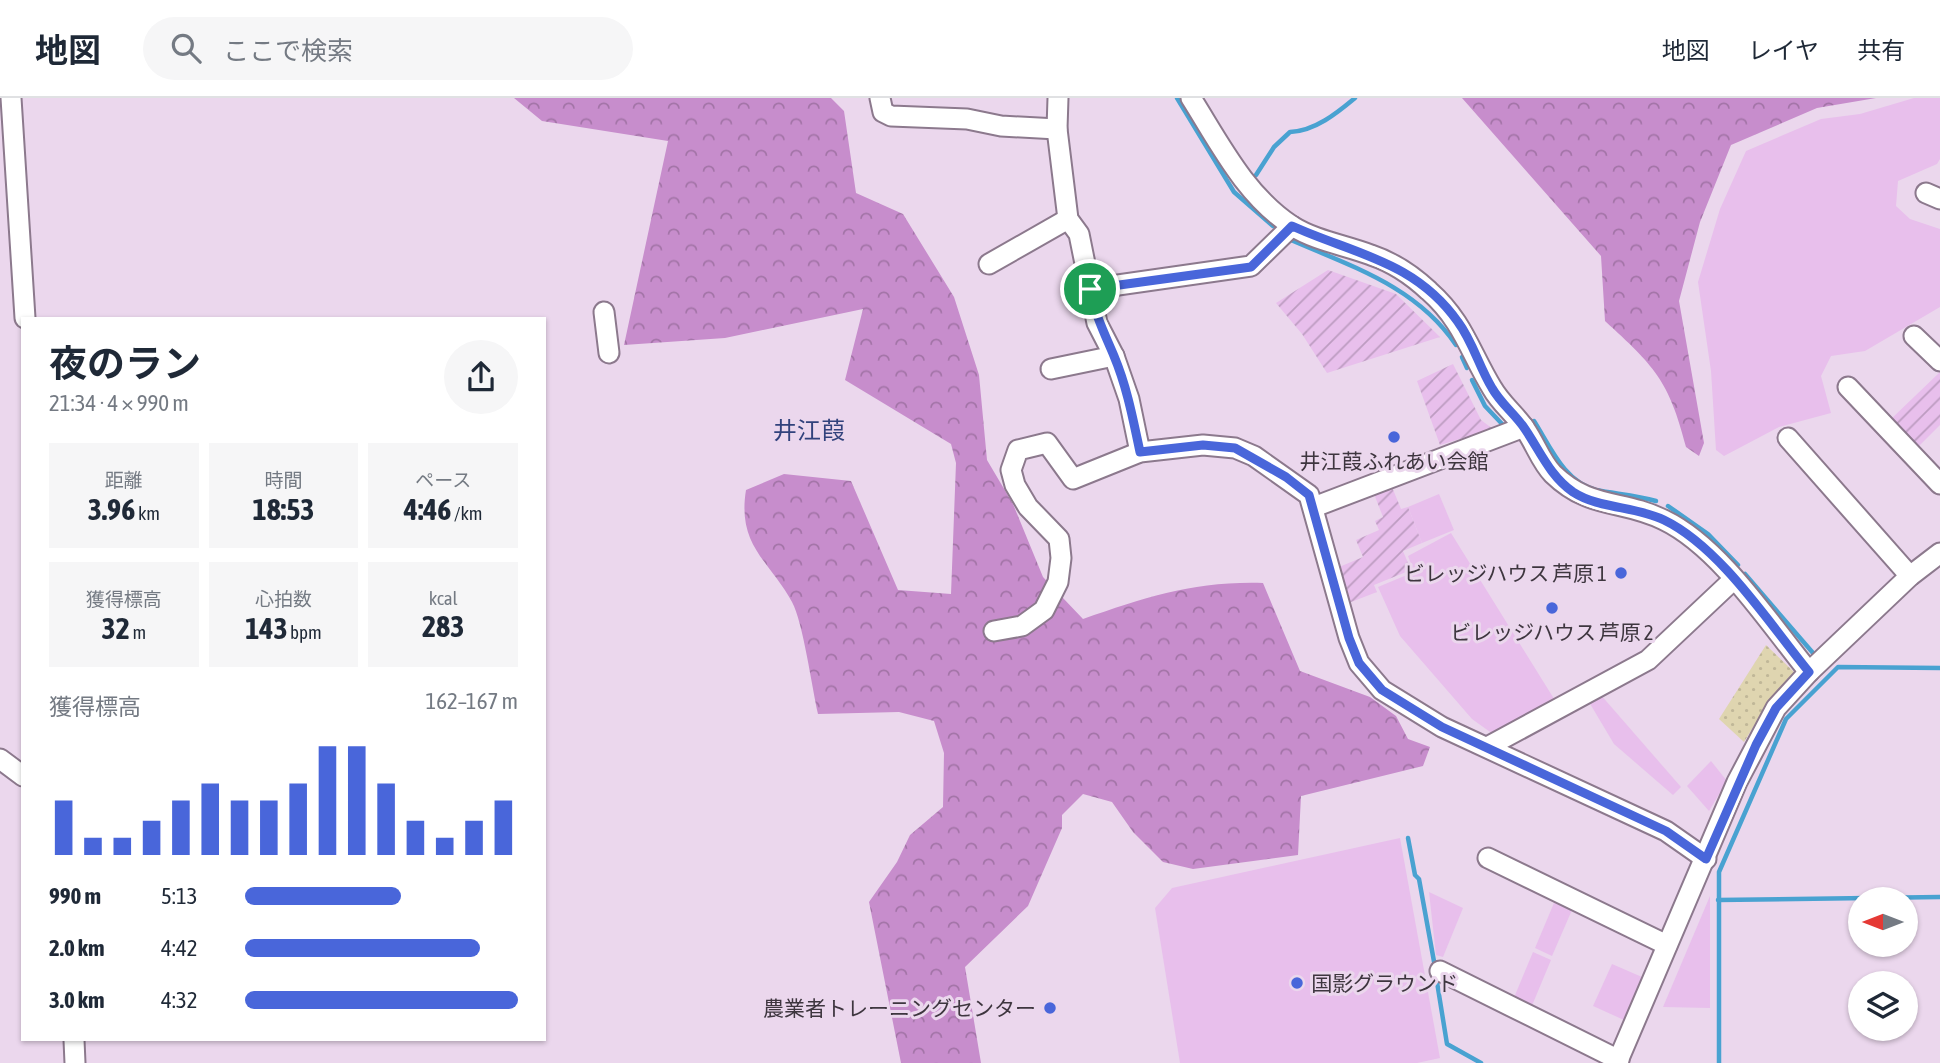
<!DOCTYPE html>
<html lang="ja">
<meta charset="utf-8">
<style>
:root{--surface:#fff;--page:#f6f6f7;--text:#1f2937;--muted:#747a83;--line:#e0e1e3;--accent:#4966da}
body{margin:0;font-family:"Asap Condensed","Noto Sans JP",sans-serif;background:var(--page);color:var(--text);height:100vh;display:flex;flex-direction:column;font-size:26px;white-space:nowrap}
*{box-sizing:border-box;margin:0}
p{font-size:23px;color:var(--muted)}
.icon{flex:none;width:38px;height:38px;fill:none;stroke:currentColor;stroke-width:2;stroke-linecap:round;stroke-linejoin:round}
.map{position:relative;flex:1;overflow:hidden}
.drawer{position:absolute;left:21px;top:219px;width:525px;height:724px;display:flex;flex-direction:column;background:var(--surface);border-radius:0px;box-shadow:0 2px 5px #0004}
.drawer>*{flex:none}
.needle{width:46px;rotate:270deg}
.tools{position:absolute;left:1848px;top:789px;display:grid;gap:14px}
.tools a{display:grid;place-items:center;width:70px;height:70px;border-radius:50%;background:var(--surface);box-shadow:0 2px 5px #0004;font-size:35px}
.pin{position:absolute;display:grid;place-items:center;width:60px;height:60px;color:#fff;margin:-30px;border:4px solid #fff;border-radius:50%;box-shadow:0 2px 7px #0007}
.round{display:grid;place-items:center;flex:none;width:74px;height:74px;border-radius:37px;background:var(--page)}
.head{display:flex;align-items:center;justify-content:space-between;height:119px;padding:0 28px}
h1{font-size:38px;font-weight:700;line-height:52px}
.stats{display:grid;grid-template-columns:repeat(3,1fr);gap:10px;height:119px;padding:7px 28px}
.stats div{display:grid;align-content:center;border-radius:0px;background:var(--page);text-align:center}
.stats b{font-size:30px;font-weight:700}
.stats small{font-size:19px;font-weight:400}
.stats p{font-size:19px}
.chart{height:196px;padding:14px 28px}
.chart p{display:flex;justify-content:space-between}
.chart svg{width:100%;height:126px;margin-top:7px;stroke:var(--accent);stroke-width:6}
ul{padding:0 28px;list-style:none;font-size:23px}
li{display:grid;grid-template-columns:112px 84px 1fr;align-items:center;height:52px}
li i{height:18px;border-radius:9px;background:var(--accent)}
header{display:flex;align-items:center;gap:42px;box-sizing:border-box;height:98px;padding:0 35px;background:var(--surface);border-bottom:2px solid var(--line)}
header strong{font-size:33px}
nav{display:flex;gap:38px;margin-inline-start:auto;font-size:24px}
.search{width:490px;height:63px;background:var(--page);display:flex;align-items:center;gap:18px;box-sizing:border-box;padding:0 24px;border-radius:38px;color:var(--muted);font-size:26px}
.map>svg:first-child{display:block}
.grass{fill:#e8bfec}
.forest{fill:url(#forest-crowns)}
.sand{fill:url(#sand-dots)}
.garden{fill:url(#garden-furrows)}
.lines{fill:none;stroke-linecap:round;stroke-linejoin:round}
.stream{stroke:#49a2d1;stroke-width:4.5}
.minor-casing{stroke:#8c798d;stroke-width:23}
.minor{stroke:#fff;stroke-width:19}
.route-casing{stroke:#fff;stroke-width:14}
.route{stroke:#4966da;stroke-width:9}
.poi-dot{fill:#4966da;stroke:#ebd7ed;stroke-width:2.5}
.labels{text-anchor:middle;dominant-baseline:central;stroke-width:6;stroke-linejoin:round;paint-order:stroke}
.poi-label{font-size:21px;fill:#3e363f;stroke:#ebd7ed}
.quarter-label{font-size:24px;fill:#31427c;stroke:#ebd7ed}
</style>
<header>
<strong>地図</strong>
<div class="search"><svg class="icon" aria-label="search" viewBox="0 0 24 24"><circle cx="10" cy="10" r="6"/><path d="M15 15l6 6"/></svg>ここで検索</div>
<nav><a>地図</a><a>レイヤ</a><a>共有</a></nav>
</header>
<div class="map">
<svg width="1940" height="965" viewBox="0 0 1940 965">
<defs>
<pattern id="forest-crowns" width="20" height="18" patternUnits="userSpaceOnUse" patternTransform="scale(1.75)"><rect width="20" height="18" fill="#c78dcc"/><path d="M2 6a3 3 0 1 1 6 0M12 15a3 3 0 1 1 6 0" fill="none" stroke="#a374a7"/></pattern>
<pattern id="sand-dots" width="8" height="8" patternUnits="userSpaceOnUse" patternTransform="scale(1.75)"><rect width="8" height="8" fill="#dfd5b0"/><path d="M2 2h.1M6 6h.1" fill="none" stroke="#c0b798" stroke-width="1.8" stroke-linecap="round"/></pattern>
<pattern id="garden-furrows" width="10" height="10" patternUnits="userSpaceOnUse" patternTransform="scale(1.75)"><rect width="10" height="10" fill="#e8bfec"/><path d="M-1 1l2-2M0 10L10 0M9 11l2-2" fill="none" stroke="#bd9cc1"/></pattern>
</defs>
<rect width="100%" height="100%" fill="#ebd7ed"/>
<g class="grass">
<path d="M1914 0H1940V61L1937 66 1898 83 1896 108 1910 121 1940 131V209L1865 253 1831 258 1821 278 1831 315 1779 329 1724 358 1716 352 1711 273 1698 184 1720 111 1746 53 1821 21 1860 16Z"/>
<path d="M1439 396 1454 432 1422 445 1408 409Z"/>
<path d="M1451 435 1556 604 1493 636 1472 621 1400 538 1378 489 1414 474 1408 458Z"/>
<path d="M1600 596 1681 689 1673 697 1614 646 1589 604Z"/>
<path d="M1711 663 1727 683 1709 713 1687 688Z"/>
<path d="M1400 740 1440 960 1417 965H1180L1155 810 1172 790Z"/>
<path d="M1429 794 1463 810 1443 859 1436 857Z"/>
<path d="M1710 798V910L1663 909Z"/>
<path d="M1554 805 1572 812 1552 858 1535 850Z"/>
<path d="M1533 854 1551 862 1531 910 1513 902Z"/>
<path d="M1612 866 1642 879 1624 922 1593 908Z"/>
</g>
<g class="forest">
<path d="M514 0H831L844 13 856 95 903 116 954 199 979 277 987 362 1013 406 1043 479 1083 521C1147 499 1194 483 1263 485L1300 573 1370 599 1396 618 1408 641 1430 649 1423 668 1301 698 1298 757 1193 771 1163 764 1133 734 1112 704 1083 696 1062 717V730L1028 808 965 869 981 965H901L869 804 897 764 910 737 943 709 944 655 934 623 899 614 818 616C812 590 803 524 792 504 769 462 737 448 746 392L784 376 851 383 898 492 951 496 956 365 951 346 845 282 863 211 725 240 624 247 668 43 542 23Z"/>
<path d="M1462 0H1876L1817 10 1731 47 1700 124 1679 203 1704 345 1699 358 1686 349C1669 282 1654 268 1605 223L1601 158Z"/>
</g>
<path class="sand" d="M1766 547 1795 575 1766 608 1744 644 1719 621Z"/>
<g class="garden">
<path d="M1328 172 1396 196 1440 239 1327 275 1302 236 1276 205Z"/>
<path d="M1453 266 1481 322 1493 331 1440 347 1417 283Z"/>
<path d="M1940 274V327L1917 350 1890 322Z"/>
<path d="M1392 389 1401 411 1408 409 1422 445 1403 453 1411 472 1374 487 1377 494 1346 506 1332 472 1363 459 1356 442 1379 432 1375 423 1383 419 1374 396Z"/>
</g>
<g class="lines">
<g class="stream">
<path d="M1177 0 1234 94 1273 128"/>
<path d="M1256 77 1274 49 1290 34C1315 33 1337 15 1355 0"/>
<path d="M1291 142C1353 169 1417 189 1456 247"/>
<path d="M1462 259 1467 270"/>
<path d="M1472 282 1485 308 1504 328"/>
<path d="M1534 323C1550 348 1564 384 1596 392 1616 396 1636 397 1656 403"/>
<path d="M1668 408 1708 436 1738 467"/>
<path d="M1745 476 1813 555"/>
<path d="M1408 740 1415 777 1419 781 1435 869"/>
<path d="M1718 802 1940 799"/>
<path d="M1436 878 1447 946 1481 965"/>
<path d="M1719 965V774L1786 621 1838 569 1940 570"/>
</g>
<defs>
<g id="minor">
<path d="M11 0 25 220"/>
<path d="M880 0 883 14 891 18 967 21 1001 28 1057 31"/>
<path d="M1058 0 1057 31 1068 121 1079 136 1097 225 1114 258 1129 301 1140 354"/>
<path d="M1191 0C1220 46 1245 97 1292 128 1316 143 1345 147 1371 157 1392 164 1413 178 1429 193 1463 223 1470 254 1492 290 1501 306 1515 316 1525 331 1535 345 1541 364 1553 376 1590 412 1622 401 1664 422 1720 449 1769 525 1809 574"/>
<path d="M1926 95 1940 101"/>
<path d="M989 166 1068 121"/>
<path d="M1090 191 1251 168 1292 128"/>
<path d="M604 214 609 255"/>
<path d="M1914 238 1940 263"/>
<path d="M1051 271 1114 258"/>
<path d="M1848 289 1940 386"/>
<path d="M1788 340 1910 478"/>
<path d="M1314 409 1524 329"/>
<path d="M994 533 1022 528 1044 512 1058 484 1061 460 1059 441 1028 409 1015 387 1011 372 1018 352 1047 345 1073 381 1140 354 1203 347 1235 350 1254 358 1309 397 1349 540 1359 565 1382 592 1442 629 1666 733 1706 761"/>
<path d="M1489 648 1648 562 1733 482"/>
<path d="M0 661 23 678"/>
<path d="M1488 760 1667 847"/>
<path d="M1440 873 1619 962"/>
<path d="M74 942 75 965"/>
<path d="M1617 965 1737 684 1776 610 1809 574 1910 478 1940 455"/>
</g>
</defs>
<use href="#minor" class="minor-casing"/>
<use href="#minor" class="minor"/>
</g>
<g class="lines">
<defs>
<path id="route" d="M1292 128C1354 156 1415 163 1458 224 1473 244 1479 269 1492 290 1501 306 1515 316 1525 331 1540 353 1550 378 1573 394 1599 411 1635 408 1664 422 1720 449 1769 525 1809 574L1776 610 1756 647 1706 761 1666 733 1442 629 1382 592 1359 565 1349 540 1309 397 1286 379 1235 350 1203 347 1140 354C1133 321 1127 289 1114 258 1103 232 1096 219 1090 191L1251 169Z"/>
</defs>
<use href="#route" class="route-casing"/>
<use href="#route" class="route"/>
</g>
<g class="poi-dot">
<circle cx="1394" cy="339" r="7"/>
<circle cx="1621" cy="475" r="7"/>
<circle cx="1552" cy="510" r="7"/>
<circle cx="1297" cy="885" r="7"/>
<circle cx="1050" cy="910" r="7"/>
</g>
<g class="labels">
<g class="poi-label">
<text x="1394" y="363">井江葭ふれあい会館</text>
<text x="1607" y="475" text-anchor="end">ビレッジハウス 芦原 1</text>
<text x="1552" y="534">ビレッジハウス 芦原 2</text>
<text x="1311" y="885" text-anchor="start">国影グラウンド</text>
<text x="1036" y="910" text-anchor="end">農業者トレーニングセンター</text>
</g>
<g class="quarter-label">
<text x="809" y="332">井江葭</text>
</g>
</g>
</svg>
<div class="tools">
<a><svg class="needle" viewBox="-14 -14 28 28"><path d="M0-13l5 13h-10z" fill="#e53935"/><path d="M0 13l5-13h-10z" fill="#747a83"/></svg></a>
<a><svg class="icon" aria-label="layers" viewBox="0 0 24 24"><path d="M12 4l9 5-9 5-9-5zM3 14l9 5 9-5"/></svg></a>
</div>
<div class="pin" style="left:1090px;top:191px;background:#1e9e55"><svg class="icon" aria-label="arrive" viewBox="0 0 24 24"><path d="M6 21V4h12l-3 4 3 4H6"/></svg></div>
<section class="drawer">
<div class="head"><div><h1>夜のラン</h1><p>21:34 · 4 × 990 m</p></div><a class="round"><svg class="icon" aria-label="share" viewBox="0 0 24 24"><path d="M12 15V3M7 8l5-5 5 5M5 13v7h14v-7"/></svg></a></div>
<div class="stats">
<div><p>距離</p><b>3.96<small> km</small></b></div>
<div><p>時間</p><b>18:53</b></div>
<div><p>ペース</p><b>4:46<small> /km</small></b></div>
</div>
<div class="stats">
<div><p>獲得標高</p><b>32<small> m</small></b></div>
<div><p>心拍数</p><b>143<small> bpm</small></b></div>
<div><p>kcal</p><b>283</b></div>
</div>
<div class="chart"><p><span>獲得標高</span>162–167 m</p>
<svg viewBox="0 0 160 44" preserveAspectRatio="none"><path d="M5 44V25M15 44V38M25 44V38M35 44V32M45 44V25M55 44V19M65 44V25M75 44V25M85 44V19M95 44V6M105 44V6M115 44V19M125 44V32M135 44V38M145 44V32M155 44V25"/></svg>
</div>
<ul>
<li><b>990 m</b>5:13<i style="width:57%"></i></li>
<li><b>2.0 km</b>4:42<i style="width:86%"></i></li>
<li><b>3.0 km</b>4:32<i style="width:100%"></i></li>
</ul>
</section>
</div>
